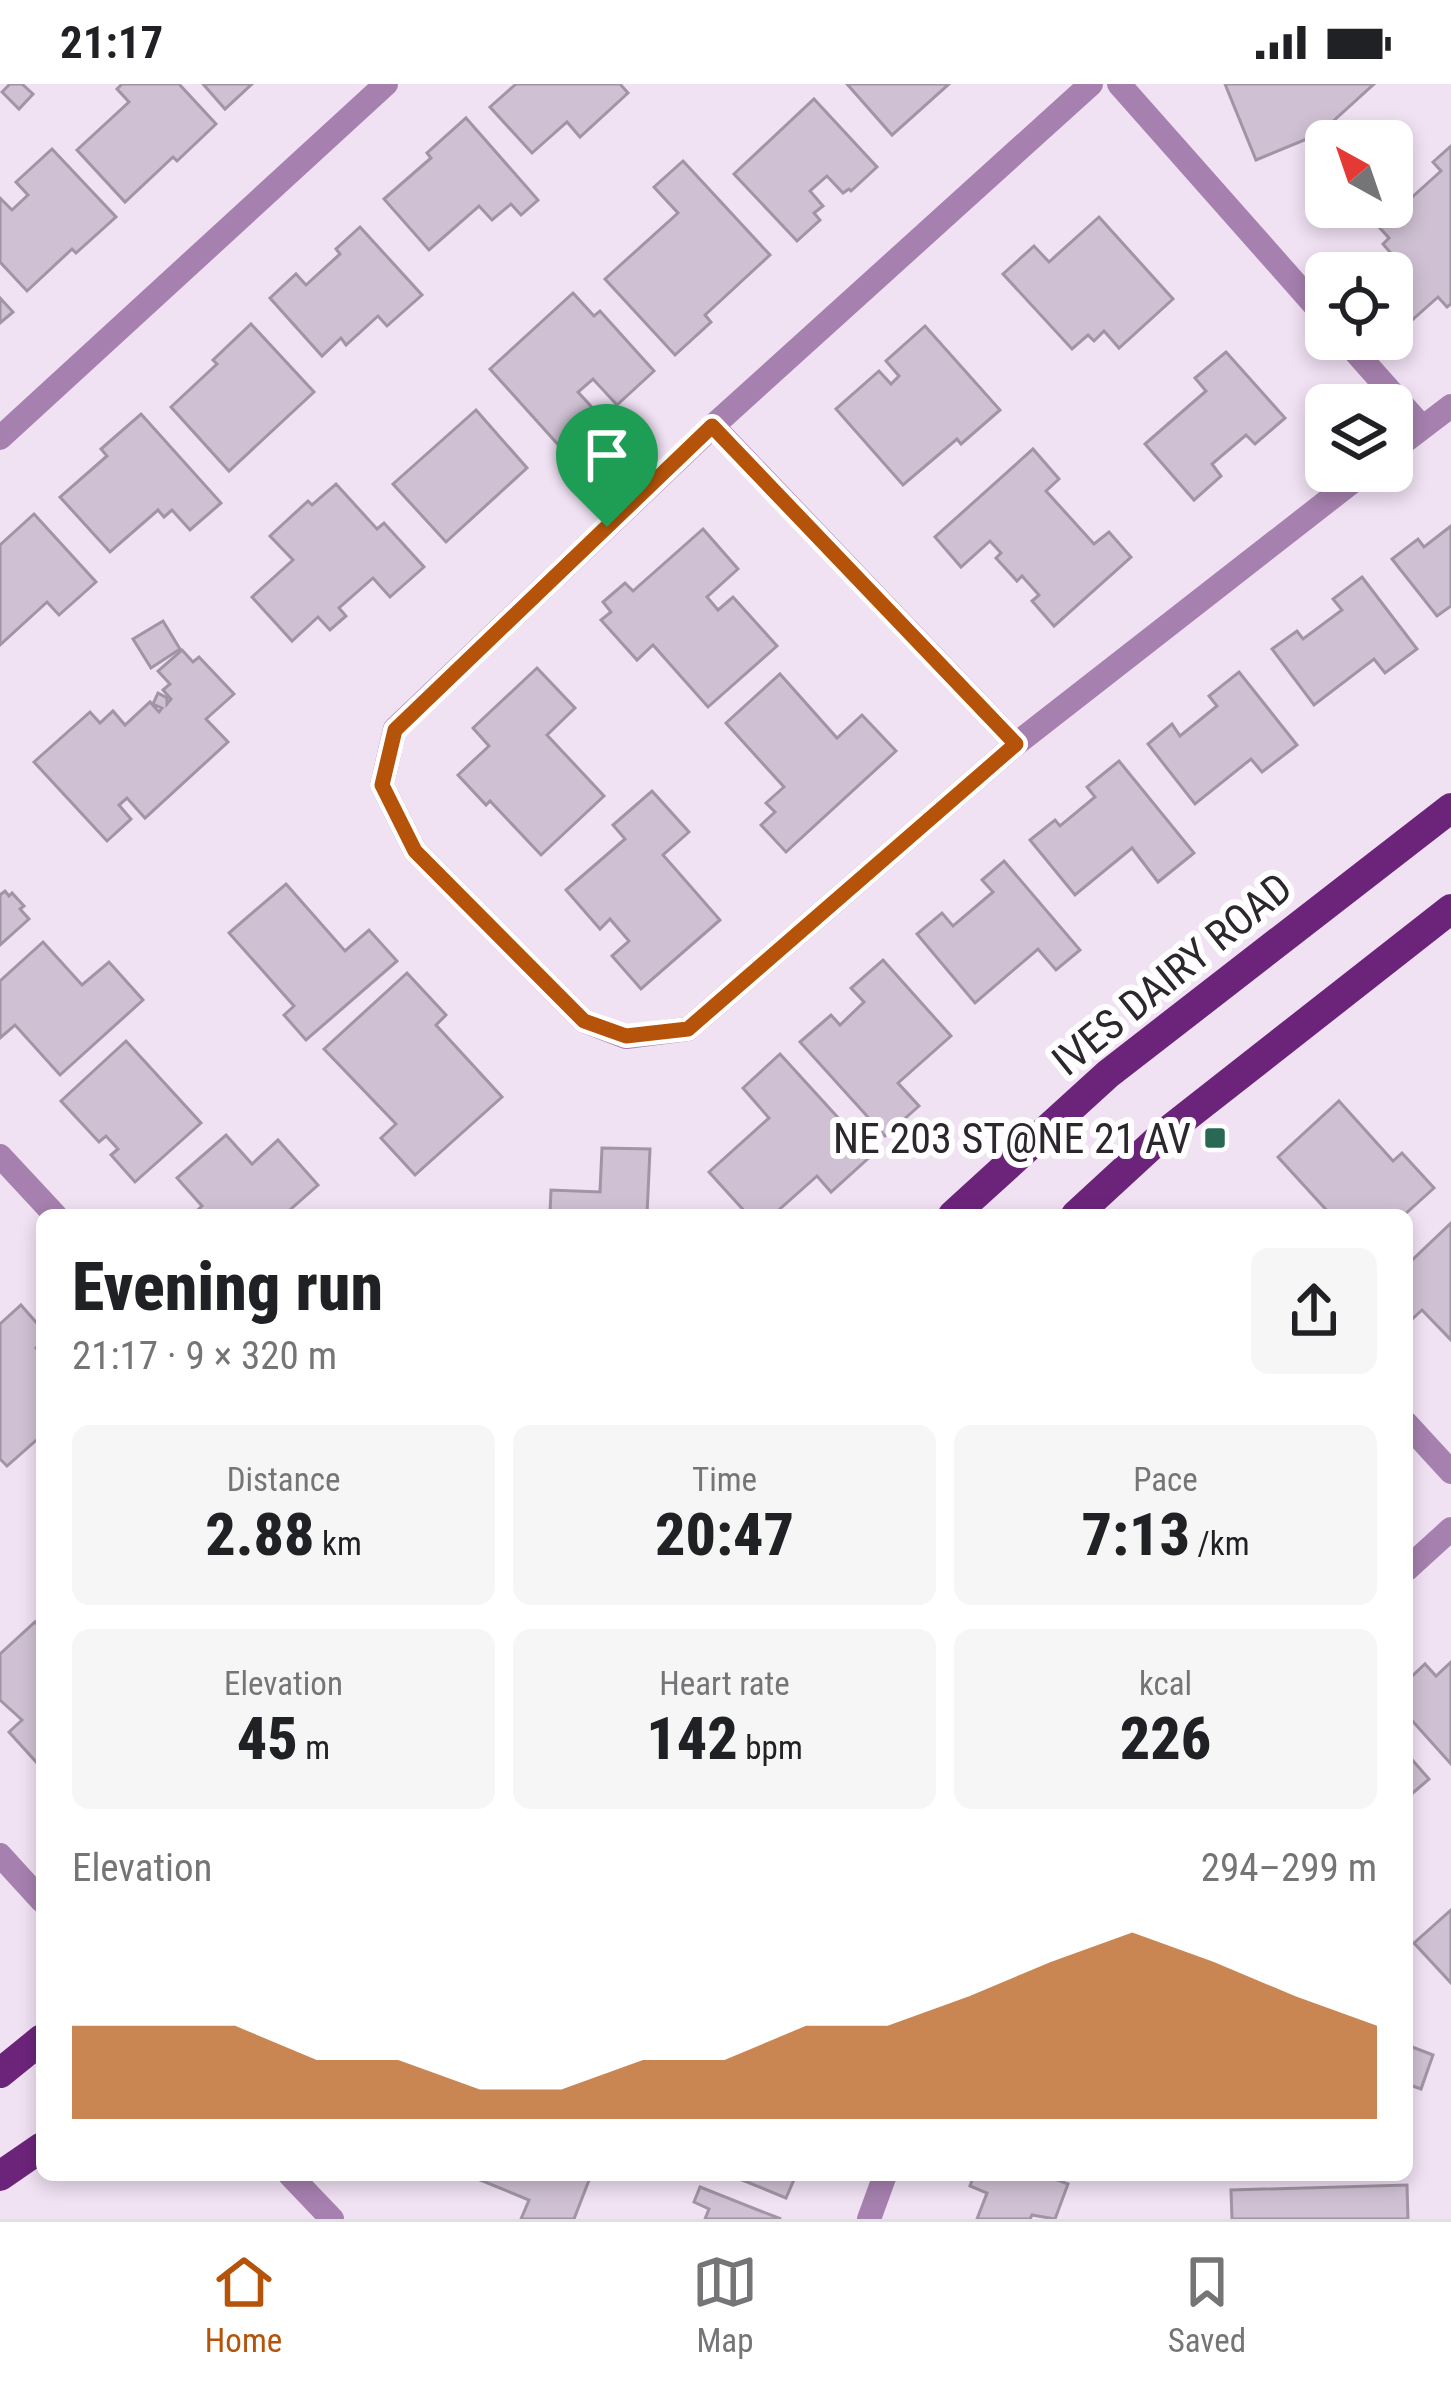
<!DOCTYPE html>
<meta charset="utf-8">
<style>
:root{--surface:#fff;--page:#f6f6f6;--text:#202124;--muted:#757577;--line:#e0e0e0;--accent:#b45309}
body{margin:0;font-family:"Roboto Condensed",sans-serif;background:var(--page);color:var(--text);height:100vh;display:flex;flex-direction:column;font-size:45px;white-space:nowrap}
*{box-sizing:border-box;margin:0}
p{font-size:39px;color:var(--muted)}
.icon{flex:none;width:66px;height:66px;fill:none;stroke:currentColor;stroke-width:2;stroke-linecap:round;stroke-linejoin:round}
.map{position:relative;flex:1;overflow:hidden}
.side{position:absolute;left:36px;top:1125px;width:1377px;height:972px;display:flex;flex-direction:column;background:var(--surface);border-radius:18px;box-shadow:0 6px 18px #0003}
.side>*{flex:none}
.needle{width:78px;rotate:320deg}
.fabs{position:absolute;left:1305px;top:36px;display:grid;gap:24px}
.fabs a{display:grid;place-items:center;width:108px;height:108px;border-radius:18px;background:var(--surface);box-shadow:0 6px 18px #0003;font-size:60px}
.pin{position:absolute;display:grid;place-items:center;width:102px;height:102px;color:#fff;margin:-123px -51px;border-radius:50% 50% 50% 0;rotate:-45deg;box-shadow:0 0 12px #0007}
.pin .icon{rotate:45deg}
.round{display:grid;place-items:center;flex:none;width:126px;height:126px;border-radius:18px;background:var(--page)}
.overview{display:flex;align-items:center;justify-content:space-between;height:204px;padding:0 36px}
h1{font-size:66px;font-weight:800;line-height:90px}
.metrics{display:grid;grid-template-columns:repeat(3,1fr);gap:18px;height:204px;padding:12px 36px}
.metrics div{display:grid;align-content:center;border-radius:18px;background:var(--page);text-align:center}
.metrics b{font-size:60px;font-weight:800}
.metrics small{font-size:33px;font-weight:400}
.metrics p{font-size:33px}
.chart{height:336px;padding:24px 36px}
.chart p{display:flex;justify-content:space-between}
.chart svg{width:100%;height:216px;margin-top:12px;fill:var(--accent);opacity:.7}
.status{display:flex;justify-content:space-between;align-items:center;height:84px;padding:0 60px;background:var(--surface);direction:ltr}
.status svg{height:33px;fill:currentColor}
.tab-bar{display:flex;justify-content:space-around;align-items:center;height:168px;border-top:3px solid var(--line);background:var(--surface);font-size:33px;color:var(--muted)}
.tab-bar a{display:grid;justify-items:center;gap:6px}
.tab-bar .active{color:var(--accent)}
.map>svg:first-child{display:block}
.building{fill:#cfc1d3;stroke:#a194a4;stroke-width:3}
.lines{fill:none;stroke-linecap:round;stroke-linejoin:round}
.minor{stroke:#a680ae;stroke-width:24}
.tertiary{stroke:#a680ae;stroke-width:24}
.primary{stroke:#6c247b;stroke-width:30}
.route-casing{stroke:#fff;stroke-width:24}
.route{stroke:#b45309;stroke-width:15}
.poi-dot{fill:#296854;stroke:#fff;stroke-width:4.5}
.labels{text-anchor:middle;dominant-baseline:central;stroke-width:12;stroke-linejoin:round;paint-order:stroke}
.street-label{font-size:42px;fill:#2c262d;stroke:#fff}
.poi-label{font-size:42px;fill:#2c262d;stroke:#fff;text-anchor:end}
</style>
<div class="status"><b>21:17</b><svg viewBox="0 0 49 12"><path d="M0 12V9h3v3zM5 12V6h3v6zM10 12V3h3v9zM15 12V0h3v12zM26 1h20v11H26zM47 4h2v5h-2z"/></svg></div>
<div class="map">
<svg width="1451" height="2135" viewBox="0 0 1451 2135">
<rect width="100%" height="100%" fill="#f0e1f3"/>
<g class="building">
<path d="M10 0H22L33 10 19 25 2 8Z"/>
<path d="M122 0H179L216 40 177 77 173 73 125 118 77 66 129 18 117 5Z"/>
<path d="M203 0H252L225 25Z"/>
<path d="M516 0H620L628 9 580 53 567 38 532 69 490 23Z"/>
<path d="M847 0H949L892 51Z"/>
<path d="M1225 0H1374L1319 50 1256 76Z"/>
<path d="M814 15 877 83 851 107 849 105 843 109 827 92 810 107 823 122 814 129 820 136 797 157 734 90Z"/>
<path d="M466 34 538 116 521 131 511 120 492 136 479 122 429 166 384 115 431 74 427 69Z"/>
<path d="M1451 62V220L1447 223 1438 213 1410 238 1392 219V191L1402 182 1383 160 1389 154 1379 143 1441 87 1433 78Z"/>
<path d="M52 65 116 133 76 169 72 165 27 207 0 178V114L12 126 28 111 16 98Z"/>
<path d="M683 77 770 171 705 231 711 238 675 271 605 195 678 129 654 103Z"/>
<path d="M1099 133 1173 215 1119 264 1104 247 1094 257 1088 251 1072 265 1003 190 1034 162 1049 178Z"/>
<path d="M360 143 422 211 387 242 378 232 346 261 341 254 322 272 270 214 296 190 306 201 340 170 336 165Z"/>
<path d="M573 209 594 232 600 227 654 287 617 321 593 295 578 308 600 332 563 366 490 285Z"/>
<path d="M0 214 13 228 0 239Z"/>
<path d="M251 240 314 308 229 387 171 323 217 280 213 276Z"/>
<path d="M925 242 1000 326 961 360 957 355 903 401 836 325 879 287 891 300 899 292 886 277Z"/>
<path d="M1226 268 1285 334 1255 360 1246 351 1212 380 1221 392 1194 416 1145 360 1206 307 1195 294Z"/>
<path d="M476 326 527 384 446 458 393 400Z"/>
<path d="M141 330 221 419 190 446 172 426 164 433 158 426 110 468 60 413 107 372 101 365Z"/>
<path d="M1033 365 1059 395 1046 407 1094 460 1109 448 1131 473 1054 542 1032 517 1039 511 1022 492 1017 497 996 474 1001 469 990 457 961 483 935 453Z"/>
<path d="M336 400 377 445 384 439 424 483 390 513 373 494 339 524 346 532 330 546 318 533 292 557 252 513 293 476 270 452 308 417 312 421Z"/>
<path d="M34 430 96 498 59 531 47 518 0 561V461Z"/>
<path d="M1451 442V522L1437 532 1392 475 1418 455 1424 463Z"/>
<path d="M703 445 738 485 707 513 718 526 733 513 777 562 708 623 653 561 637 576 601 536 611 528 603 518 625 499 633 507Z"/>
<path d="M1362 493 1417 565 1385 589 1374 575 1314 621 1272 565 1297 547 1303 555 1342 526 1333 515Z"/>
<path d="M163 537 180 565 151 584 133 555Z"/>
<path d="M182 566 193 578 199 573 234 610 206 635 228 658 145 734 127 714 119 721 131 735 107 757 34 678 90 628 100 639 113 627 125 641 150 618 159 628 162 624 153 620 158 609 167 614V620L171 615 163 606 170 600 158 587Z"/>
<path d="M537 584 575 624 547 651 604 712 541 771 490 717 486 721 458 691 489 662 473 644Z"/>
<path d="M1239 588 1297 661 1262 688 1251 675 1195 720 1148 660 1172 640 1180 652 1217 622 1209 612Z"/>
<path d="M780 590 837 654 862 631 896 667 786 768 761 741 775 728 766 719 784 703 726 639Z"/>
<path d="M1119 677 1194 769 1158 798 1132 764 1075 811 1030 756 1055 736 1060 742 1095 713 1087 703Z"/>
<path d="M652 707 689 748 663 771 720 836 641 905 612 872 629 857 610 835 600 845 566 806 625 755 613 741Z"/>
<path d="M1004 777 1080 866 1056 886 1038 865 975 919 917 850 942 829 953 842 993 808 982 796Z"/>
<path d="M286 800 345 867 369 846 397 877 306 956 284 931 294 922 229 849Z"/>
<path d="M5 807 9 812 12 809 24 822 20 825 29 835 0 861V811Z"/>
<path d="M43 858 82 901 109 878 143 916 60 991 15 941 0 954V897Z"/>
<path d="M883 876 951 952 898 999 919 1022 885 1052 800 958 831 931 840 941 864 918 851 904Z"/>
<path d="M407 889 446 931 436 941 502 1013 415 1091 381 1054 396 1040 324 965Z"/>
<path d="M126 957 201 1039 135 1098 111 1071 118 1065 106 1052 99 1058 61 1017Z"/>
<path d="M780 970 872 1071 831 1108 817 1092 773 1131H748L709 1088 769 1034 743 1004Z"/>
<path d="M1339 1017 1393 1077 1402 1069 1434 1104 1404 1131H1331L1278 1073Z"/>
<path d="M226 1051 252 1080 278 1056 318 1101 284 1131H192L202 1122 177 1094Z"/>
<path d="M602 1064 650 1065 647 1131H513L550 1129 551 1106 600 1108Z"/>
<path d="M1451 1139V1256L1422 1226 1409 1238 1407 1235V1181Z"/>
<path d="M21 1221 42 1245V1259L36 1264 42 1271V1351L7 1382 0 1375V1240Z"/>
<path d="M35 1538 42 1546V1676L38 1680 9 1648 22 1636 0 1616V1570Z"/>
<path d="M1451 1578V1680L1407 1631V1597L1425 1580 1436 1592Z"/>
<path d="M1407 1670 1429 1695 1407 1714Z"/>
<path d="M1451 1826V1899L1414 1859Z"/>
<path d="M1407 1961 1433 1971 1421 2005 1407 2000Z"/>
<path d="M468 2091H591L574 2135H521L529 2116Z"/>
<path d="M730 2091H796L786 2114Z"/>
<path d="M974 2091H1044L1068 2100 1055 2135 1032 2131 1030 2135H977L987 2109 970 2102Z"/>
<path d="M1407 2101 1408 2135H1232L1231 2106Z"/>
<path d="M700 2103 781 2135H705L709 2125 694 2118Z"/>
</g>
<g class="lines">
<g class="minor">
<path d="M1091 0 713 342 395 645 382 701 415 767 584 937 626 953 688 945 1016 660 1366 387"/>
<path d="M1119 0 1326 234"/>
<path d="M1344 255 1422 343"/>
<path d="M713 342 1016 660"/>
<path d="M0 354 386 0"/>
<path d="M1392 367 1451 322"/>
<path d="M0 1072 55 1131"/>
<path d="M1407 1340 1451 1388"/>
<path d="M1407 1485 1451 1445"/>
<path d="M0 1771 42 1817"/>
<path d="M869 2135 885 2091"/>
</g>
<path class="tertiary" d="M290 2091 332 2135"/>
<g class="primary">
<path d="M953 1131 1108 990 1451 724"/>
<path d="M1076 1131 1164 1050 1451 825"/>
<path d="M0 1989 42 1955"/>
<path d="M0 2092 42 2063"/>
</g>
</g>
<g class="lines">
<defs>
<path id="route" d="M712 342 1016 660 688 945 626 952 584 937 415 767 382 701 395 646Z"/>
</defs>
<use href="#route" class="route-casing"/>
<use href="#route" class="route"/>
</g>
<rect class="poi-dot" x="1203" y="1042" width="24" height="24" rx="6"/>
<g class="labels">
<g class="street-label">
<text transform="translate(1172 890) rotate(-39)">IVES DAIRY ROAD</text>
</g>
<g class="poi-label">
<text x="1191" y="1054">NE 203 ST@NE 21 AV</text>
</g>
</g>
</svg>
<div class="fabs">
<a><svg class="needle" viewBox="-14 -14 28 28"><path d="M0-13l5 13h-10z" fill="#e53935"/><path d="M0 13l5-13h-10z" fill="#757577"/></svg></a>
<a><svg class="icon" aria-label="locate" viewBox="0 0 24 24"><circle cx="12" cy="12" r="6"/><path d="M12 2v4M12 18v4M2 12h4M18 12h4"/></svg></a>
<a><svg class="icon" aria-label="layers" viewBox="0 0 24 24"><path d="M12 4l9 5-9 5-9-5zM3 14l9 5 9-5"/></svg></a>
</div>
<div class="pin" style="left:607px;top:443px;background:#1e9e55"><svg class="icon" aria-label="arrive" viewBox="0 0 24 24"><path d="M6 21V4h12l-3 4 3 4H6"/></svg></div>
<section class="side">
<div class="overview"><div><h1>Evening run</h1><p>21:17 · 9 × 320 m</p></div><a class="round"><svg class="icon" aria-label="share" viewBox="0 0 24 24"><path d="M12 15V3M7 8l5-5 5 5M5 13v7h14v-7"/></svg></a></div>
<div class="metrics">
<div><p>Distance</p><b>2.88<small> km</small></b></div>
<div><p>Time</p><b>20:47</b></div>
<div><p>Pace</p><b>7:13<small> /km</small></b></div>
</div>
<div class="metrics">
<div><p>Elevation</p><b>45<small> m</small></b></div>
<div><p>Heart rate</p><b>142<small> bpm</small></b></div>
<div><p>kcal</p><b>226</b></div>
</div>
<div class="chart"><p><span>Elevation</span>294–299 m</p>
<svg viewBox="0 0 160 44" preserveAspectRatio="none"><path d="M0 44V25L10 25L20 25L30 32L40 32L50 38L60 38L70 32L80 32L90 25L100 25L110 19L120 12L130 6L140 12L150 19L160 25V44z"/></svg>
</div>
</section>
</div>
<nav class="tab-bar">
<a class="active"><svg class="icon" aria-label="home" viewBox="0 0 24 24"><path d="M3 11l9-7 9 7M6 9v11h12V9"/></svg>Home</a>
<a><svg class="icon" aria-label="map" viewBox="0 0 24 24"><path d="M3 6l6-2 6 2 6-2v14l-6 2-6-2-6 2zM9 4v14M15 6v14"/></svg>Map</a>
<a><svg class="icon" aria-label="saved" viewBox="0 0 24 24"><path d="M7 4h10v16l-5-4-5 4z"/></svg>Saved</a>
</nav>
